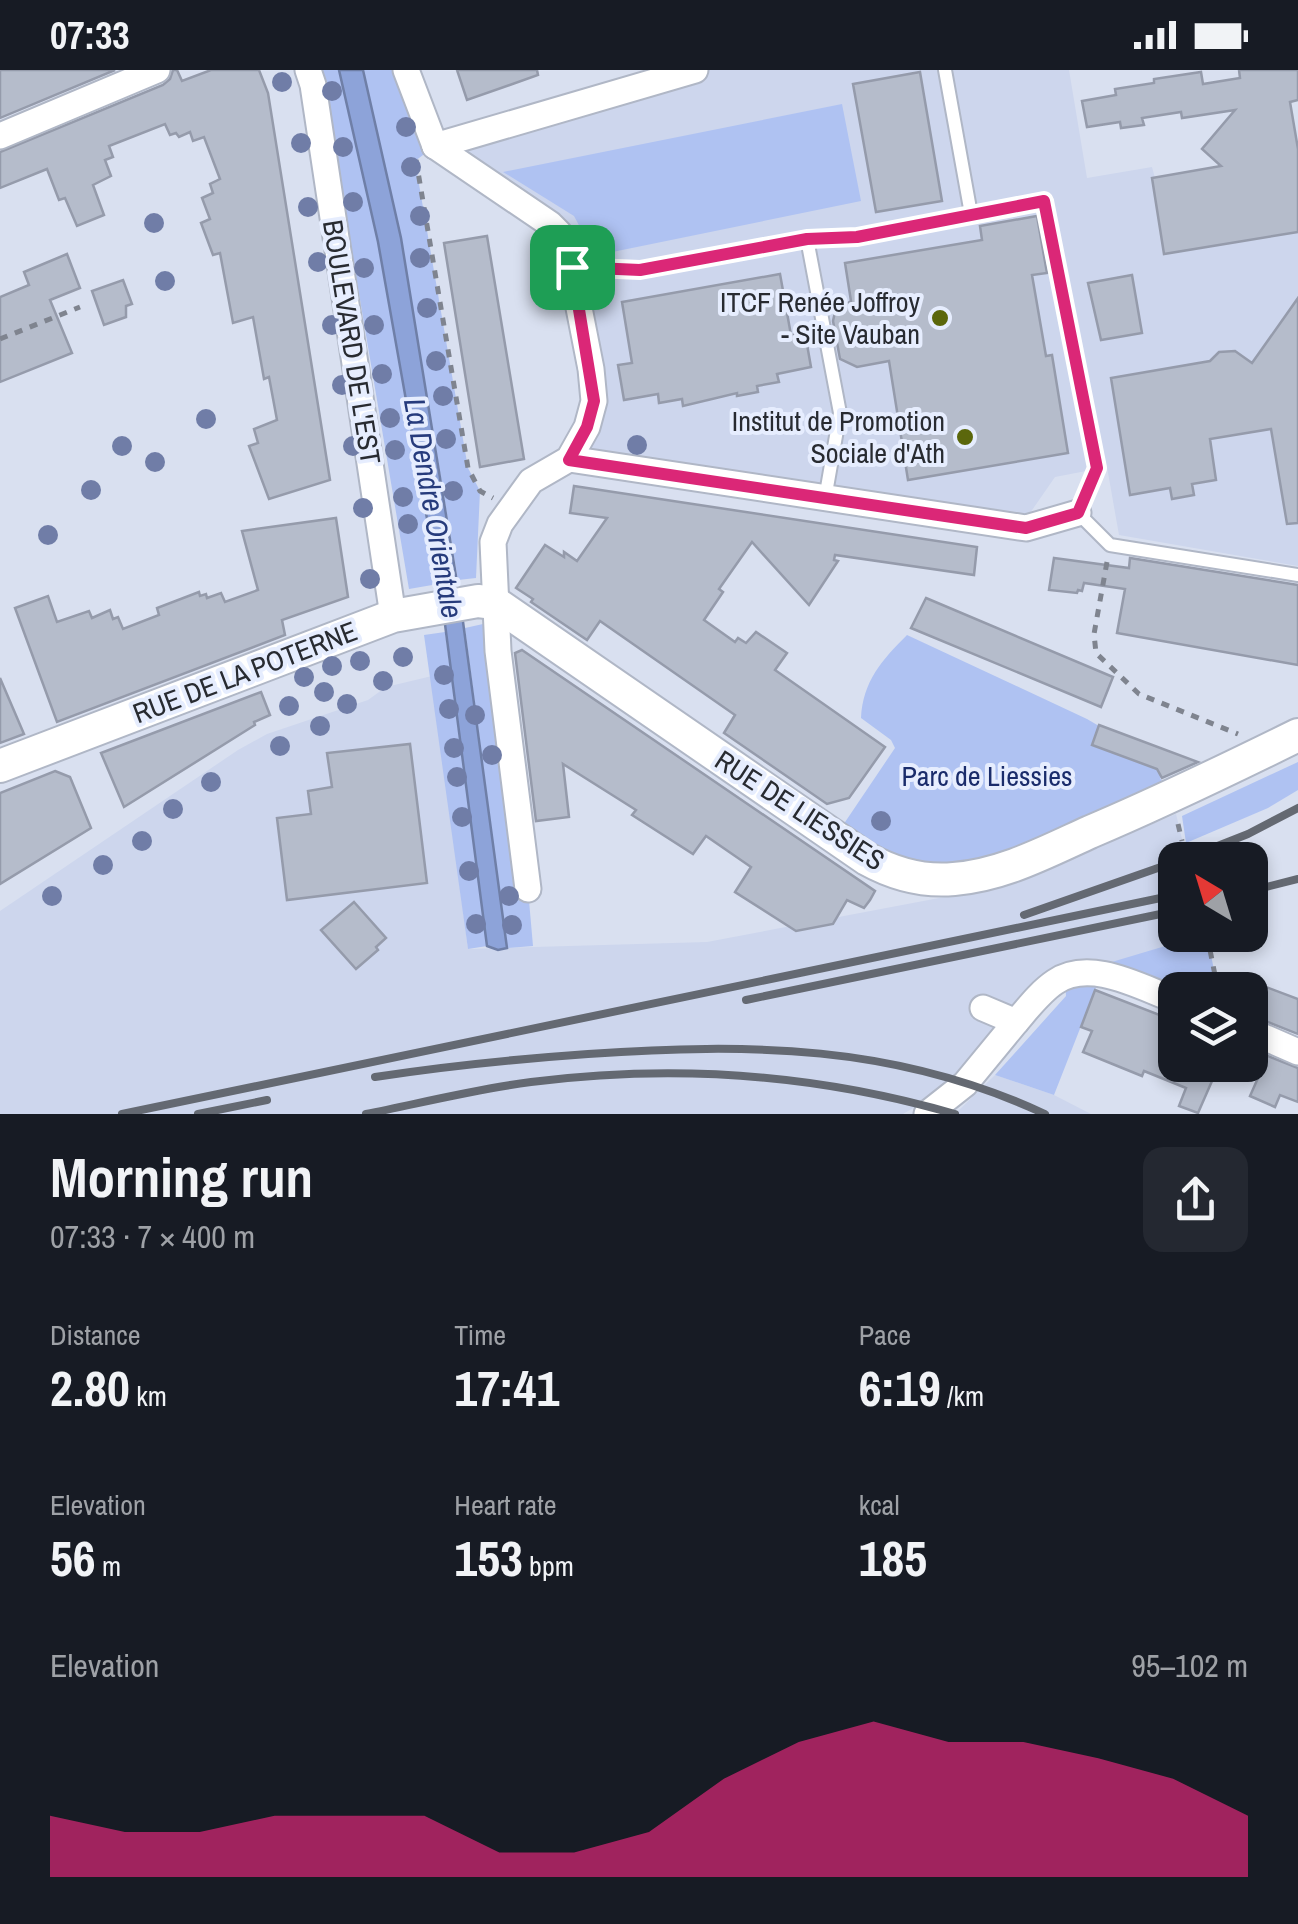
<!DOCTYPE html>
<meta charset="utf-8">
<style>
:root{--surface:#171b24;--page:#242831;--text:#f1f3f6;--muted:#9ea1a6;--accent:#db2777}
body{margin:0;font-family:"Archivo Narrow",sans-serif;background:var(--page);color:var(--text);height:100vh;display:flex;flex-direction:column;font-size:38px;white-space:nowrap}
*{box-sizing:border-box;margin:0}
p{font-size:32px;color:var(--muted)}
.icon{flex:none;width:55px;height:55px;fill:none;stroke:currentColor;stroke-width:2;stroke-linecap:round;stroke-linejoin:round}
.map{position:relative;height:1044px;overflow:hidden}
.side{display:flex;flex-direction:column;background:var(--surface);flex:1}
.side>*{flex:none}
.needle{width:65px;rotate:322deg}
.controls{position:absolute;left:1158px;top:772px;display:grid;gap:20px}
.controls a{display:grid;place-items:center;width:110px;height:110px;border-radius:20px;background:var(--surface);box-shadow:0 5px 15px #0003;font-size:50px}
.pin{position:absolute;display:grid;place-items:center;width:85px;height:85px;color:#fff;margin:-42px;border-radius:20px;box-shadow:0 5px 15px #0006}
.round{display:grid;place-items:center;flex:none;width:105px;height:105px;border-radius:20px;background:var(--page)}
.overview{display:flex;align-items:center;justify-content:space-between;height:170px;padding:0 50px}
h1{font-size:55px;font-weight:700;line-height:75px}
.stats{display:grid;grid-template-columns:repeat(3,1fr);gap:15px;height:170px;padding:10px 50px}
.stats div{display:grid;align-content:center}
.stats b{font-size:50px;font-weight:700}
.stats small{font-size:28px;font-weight:400}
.stats p{font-size:28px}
.chart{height:280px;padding:20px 50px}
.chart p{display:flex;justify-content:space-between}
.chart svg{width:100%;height:180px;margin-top:10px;fill:var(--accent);opacity:.7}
.status{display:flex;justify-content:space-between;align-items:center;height:70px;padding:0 50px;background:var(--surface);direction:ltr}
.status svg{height:28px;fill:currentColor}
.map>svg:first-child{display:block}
.built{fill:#cdd6ed}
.green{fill:#afc2f2}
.water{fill:#8da3d9;stroke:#6f7fa7;stroke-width:2.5}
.building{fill:#b5bccb;stroke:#959bab;stroke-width:2.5}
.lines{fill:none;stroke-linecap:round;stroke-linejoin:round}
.service-casing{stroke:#b0b7c6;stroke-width:16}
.minor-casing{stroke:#b0b7c6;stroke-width:29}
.tertiary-casing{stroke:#b0b7c6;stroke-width:36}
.path{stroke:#7f848f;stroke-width:5;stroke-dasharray:8 8;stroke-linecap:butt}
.service{stroke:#fff;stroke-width:12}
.minor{stroke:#fff;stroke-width:25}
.tertiary{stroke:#fff;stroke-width:32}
.rail{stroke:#646972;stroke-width:8}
.tree{fill:#707da7}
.route-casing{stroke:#fff;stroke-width:20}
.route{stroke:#db2777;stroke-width:12}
.poi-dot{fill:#5b670c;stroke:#e6edfe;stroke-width:4}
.labels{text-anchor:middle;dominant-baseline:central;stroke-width:8;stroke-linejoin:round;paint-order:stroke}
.poi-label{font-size:28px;fill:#282b31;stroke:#e6edfe;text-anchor:end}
.street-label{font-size:28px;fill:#282b31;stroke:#e6edfe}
.park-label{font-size:28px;fill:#1a2c6b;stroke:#e6edfe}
.water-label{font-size:30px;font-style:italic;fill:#263b7c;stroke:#e6edfe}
</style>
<div class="status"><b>07:33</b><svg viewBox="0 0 49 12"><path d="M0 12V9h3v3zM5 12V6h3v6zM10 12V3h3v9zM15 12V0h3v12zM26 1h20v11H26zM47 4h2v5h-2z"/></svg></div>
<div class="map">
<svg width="1298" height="1044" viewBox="0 0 1298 1044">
<rect width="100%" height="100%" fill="#d9e0f0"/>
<g class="built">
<path d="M695 0H1069L1087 108 1152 97 1155 108 1298 81V496L1119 465 1107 397 1055 407 1028 446 569 389 587 357 566 175 435 76Z"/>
<path d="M432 606 468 879 707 872 955 825 1023 808 1176 744 1187 790H1175V865H1202L1080 903 927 1030 903 1044H0V841L238 680 267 664 368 630 386 617Z"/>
<path d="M995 1005 1054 1025 1091 1044H955Z"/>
</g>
<g class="green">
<path d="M318 0H339C386 168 408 343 438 514L409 519 323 11Z"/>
<path d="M363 0H406L435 76 415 91 468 398 480 421 476 508 458 510 401 168Z"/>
<path d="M842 34 861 131 588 187 582 161 574 146 503 102Z"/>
<path d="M483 554 528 819 533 876 507 878 465 558Z"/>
<path d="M445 562 487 876 468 879 424 565Z"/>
<path d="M907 565 1087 649 1176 701 1160 708 1172 727 951 809 835 767 895 678 891 670 861 648C863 611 882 590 907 565Z"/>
<path d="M1298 692V720L1268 738 1186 773 1182 746Z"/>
<path d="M1202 865H1207L1218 920H1175L1101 905 1054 1025 995 1005 1066 926 1065 906Z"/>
</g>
<path class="water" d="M339 0H363L401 168 461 537 507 878 498 880 487 876 443 539 378 172Z"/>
<g class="building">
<path d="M0 0H115L0 48Z"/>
<path d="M173 0H177L182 11 211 0H259L268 23 330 410 269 429 249 376 258 373 254 359 277 350 269 307 264 309 253 247 233 253 220 183 213 185 201 153 210 149 202 128 213 123 210 114 220 109 204 67 193 71 190 62 179 67 176 63 170 65 165 54 109 76 113 87 105 90 111 106 93 115 104 145 77 156 65 128 59 130 47 99 0 118V82L163 15 170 9Z"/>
<path d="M457 0H537L538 5 467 30Z"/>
<path d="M1239 0H1298V30L1290 32 1298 79V162L1164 184 1152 108 1221 96 1202 79 1235 40 1182 48 1181 42 1142 48 1144 55 1121 58 1120 52 1087 57 1082 31 1116 25 1115 19 1154 13V9L1201 2 1203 14 1240 8Z"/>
<path d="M920 2 942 131 876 142 853 14Z"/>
<path d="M1037 146 1047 203 1032 205 1046 286 1052 285 1068 383 908 410 889 291 857 297 840 289 833 251 835 242 851 231 845 193 982 170 980 156Z"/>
<path d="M487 166 524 389 480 397 444 173Z"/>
<path d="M67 184 80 218 50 230 72 283 0 312V227L29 215 24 202Z"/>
<path d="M780 204 791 265 805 263 811 297 777 304 779 312 757 316 758 322 737 326V323L683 336 682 329 659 333 658 324 624 330 618 295 632 293 622 232Z"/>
<path d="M1132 205 1142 263 1101 270 1088 213Z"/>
<path d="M123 210 132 234 126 236V247L104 255 92 221Z"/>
<path d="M1298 228V453L1287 454 1271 359 1210 369 1216 410 1192 414 1194 425 1172 429 1170 418 1130 425 1111 308 1210 291 1219 282 1235 281 1252 293Z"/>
<path d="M574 416 977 477 974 505 835 485 834 490 838 491 809 535 752 472 719 519 723 522 704 550 735 572 738 568 746 573 756 562 787 583 775 600 885 677 849 728 827 734 724 663 735 645 600 551 587 570 531 532 533 529 516 518 545 475 564 487V482L577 491 607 448 570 443Z"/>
<path d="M336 448 348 527 282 550 285 565 57 652 15 538 48 526 57 552 89 541 92 548 110 540 113 549 118 547 123 559 159 545 157 538 199 522 200 526 206 524 207 528 221 523 225 532 258 520 242 461Z"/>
<path d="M1054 488 1129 498 1130 488 1298 515V595L1117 563 1125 519 1084 513 1082 521 1078 520 1077 523 1049 520Z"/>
<path d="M926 528 1113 607 1101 637 911 558Z"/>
<path d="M522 580 875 821 870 830 864 838 847 830 833 854 796 861 735 822 751 797 706 766 693 784 632 745 636 740 563 694 569 747 536 751 515 583Z"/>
<path d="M0 608 24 664 0 673Z"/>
<path d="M261 622 270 645 254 652 255 655 124 737 101 683Z"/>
<path d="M1099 655 1198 692 1162 708 1157 699 1092 675Z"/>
<path d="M410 674 427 813 287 830 277 748 311 744 308 721 332 717 327 683Z"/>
<path d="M55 701 70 707 91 758 0 814V723Z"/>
<path d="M354 832 386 868 376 877 378 880 356 899 321 860Z"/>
<path d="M1250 911 1298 929V964L1250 945Z"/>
<path d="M1095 920 1175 951V995H1219L1198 1043 1179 1036 1186 1018 1144 1001 1142 1006 1083 982 1092 961 1081 957Z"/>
<path d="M1250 979 1298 998V1032L1280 1025 1275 1037 1250 1026 1258 1008 1250 1005Z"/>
</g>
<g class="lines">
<defs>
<g id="service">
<path d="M945 0 971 144 1044 131 1097 398 1078 443 1110 475 1298 505"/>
<path d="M807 169 840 343 825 429"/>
<path d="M572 197 640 200 807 169 857 167 971 144"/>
</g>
<g id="minor">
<path d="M308 0 313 15 393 546"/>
<path d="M406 0 435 76"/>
<path d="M0 66 157 0"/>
<path d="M435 76 550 154 559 163 569 187 591 299 594 331 587 357 569 389 531 411 500 454 493 472 498 581 528 819"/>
<path d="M435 76 695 0"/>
<path d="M569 389 1026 458 1078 443"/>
<path d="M983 938 1016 952C1028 938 1040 922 1055 912 1090 888 1140 917 1175 930"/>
<path d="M1250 961 1298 982"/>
<path d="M927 1044 965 1014 1016 952"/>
</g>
<path id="tertiary" d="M0 696 393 546 478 531 495 533 867 789C894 804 922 812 954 809 1003 805 1046 782 1090 762 1161 732 1229 699 1298 665"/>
</defs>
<use href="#service" class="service-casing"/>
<use href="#minor" class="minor-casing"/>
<use href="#tertiary" class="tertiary-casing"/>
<g class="path">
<path d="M416 90 468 398 480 421 493 428"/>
<path d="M0 269 80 237"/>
<path d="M1107 492 1094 564 1096 583 1139 624 1238 664"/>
<path d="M1178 754 1182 771"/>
<path d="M1207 865 1218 920"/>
</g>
<use href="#service" class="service"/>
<use href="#minor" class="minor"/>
<use href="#tertiary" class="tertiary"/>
<g class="rail">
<path d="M1182 790 1248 764 1298 738"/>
<path d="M1250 821 1298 809"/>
<path d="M1024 845 1175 792"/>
<path d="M746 930 1175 841"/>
<path d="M375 1007C446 996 517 989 588 984 749 973 895 974 1045 1044"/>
<path d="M122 1044 1175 825"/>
<path d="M198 1044 267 1030"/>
<path d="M366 1044C421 1033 476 1019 531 1012 673 994 817 1004 955 1044"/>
</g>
</g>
<g class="tree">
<circle cx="282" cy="12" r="10"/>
<circle cx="332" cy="21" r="10"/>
<circle cx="406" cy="57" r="10"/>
<circle cx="301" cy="73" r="10"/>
<circle cx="343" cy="77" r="10"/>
<circle cx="411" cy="97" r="10"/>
<circle cx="353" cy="132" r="10"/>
<circle cx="308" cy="137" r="10"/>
<circle cx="420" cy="146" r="10"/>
<circle cx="154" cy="153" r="10"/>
<circle cx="420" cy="188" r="10"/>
<circle cx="318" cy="192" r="10"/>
<circle cx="364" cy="198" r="10"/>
<circle cx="165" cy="211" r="10"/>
<circle cx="427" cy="238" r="10"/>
<circle cx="332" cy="255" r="10"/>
<circle cx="374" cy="255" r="10"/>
<circle cx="436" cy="291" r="10"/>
<circle cx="382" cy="304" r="10"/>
<circle cx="342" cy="315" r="10"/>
<circle cx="443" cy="326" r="10"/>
<circle cx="390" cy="348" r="10"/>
<circle cx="206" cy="349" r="10"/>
<circle cx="446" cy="369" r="10"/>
<circle cx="637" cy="375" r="10"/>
<circle cx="122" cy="376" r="10"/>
<circle cx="353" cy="376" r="10"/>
<circle cx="395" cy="380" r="10"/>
<circle cx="155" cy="392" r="10"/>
<circle cx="91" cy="420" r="10"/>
<circle cx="453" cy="421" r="10"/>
<circle cx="403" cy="427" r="10"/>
<circle cx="363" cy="438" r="10"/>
<circle cx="408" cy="454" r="10"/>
<circle cx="48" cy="465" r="10"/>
<circle cx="370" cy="509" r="10"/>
<circle cx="403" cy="587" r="10"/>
<circle cx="360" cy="591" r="10"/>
<circle cx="332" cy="596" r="10"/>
<circle cx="444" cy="605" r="10"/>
<circle cx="304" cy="607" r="10"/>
<circle cx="383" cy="611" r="10"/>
<circle cx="324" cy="622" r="10"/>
<circle cx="347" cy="634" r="10"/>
<circle cx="289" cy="636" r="10"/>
<circle cx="449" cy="639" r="10"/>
<circle cx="475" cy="645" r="10"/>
<circle cx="320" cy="656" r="10"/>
<circle cx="280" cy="676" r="10"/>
<circle cx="454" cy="678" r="10"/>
<circle cx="492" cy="685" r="10"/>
<circle cx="457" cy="707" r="10"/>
<circle cx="211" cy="712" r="10"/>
<circle cx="173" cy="739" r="10"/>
<circle cx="462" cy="747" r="10"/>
<circle cx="881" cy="751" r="10"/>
<circle cx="142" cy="771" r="10"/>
<circle cx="103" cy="795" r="10"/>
<circle cx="469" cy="801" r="10"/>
<circle cx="52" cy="826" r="10"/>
<circle cx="509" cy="826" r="10"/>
<circle cx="476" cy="854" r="10"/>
<circle cx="512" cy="855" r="10"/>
</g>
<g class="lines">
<defs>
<path id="route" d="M1044 131 1097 398 1078 443 1026 458 569 390 587 357 594 331 572 197 640 200 807 169 857 167Z"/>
</defs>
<use href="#route" class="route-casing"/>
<use href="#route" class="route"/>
</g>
<g class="poi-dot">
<circle cx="940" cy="248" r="10"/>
<circle cx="965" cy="367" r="10"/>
</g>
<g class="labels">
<g class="poi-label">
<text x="920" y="232">ITCF Renée Joffroy<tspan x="920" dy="32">- Site Vauban</tspan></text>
<text x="945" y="351">Institut de Promotion<tspan x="945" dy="32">Sociale d'Ath</tspan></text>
</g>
<g class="street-label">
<text transform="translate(352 272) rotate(81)">BOULEVARD DE L'EST</text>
<text transform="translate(245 602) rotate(-21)">RUE DE LA POTERNE</text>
<text transform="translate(800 740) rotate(33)">RUE DE LIESSIES</text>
</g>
<g class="park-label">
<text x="987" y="706">Parc de Liessies</text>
</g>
<g class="water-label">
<text transform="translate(434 438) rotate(80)">La Dendre Orientale</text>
</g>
</g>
</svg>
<div class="controls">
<a><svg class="needle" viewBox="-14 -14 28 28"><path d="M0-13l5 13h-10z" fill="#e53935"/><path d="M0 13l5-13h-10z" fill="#9ea1a6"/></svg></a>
<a><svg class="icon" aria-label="layers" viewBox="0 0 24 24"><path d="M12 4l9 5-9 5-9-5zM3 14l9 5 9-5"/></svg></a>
</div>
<div class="pin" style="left:572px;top:197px;background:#1e9e55"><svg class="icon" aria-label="arrive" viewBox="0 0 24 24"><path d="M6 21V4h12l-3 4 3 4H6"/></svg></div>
</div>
<section class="side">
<div class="overview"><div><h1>Morning run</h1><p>07:33 · 7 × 400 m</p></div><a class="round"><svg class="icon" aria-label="share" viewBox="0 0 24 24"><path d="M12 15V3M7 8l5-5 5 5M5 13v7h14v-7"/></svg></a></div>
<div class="stats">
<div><p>Distance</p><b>2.80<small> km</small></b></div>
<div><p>Time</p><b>17:41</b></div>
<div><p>Pace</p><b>6:19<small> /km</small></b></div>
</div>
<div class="stats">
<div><p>Elevation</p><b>56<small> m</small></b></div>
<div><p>Heart rate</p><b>153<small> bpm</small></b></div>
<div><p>kcal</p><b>185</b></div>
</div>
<div class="chart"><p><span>Elevation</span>95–102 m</p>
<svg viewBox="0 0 160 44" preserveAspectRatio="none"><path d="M0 44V29L10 33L20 33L30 29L40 29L50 29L60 38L70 38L80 33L90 20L100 11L110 6L120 11L130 11L140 15L150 20L160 29V44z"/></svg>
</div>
</section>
